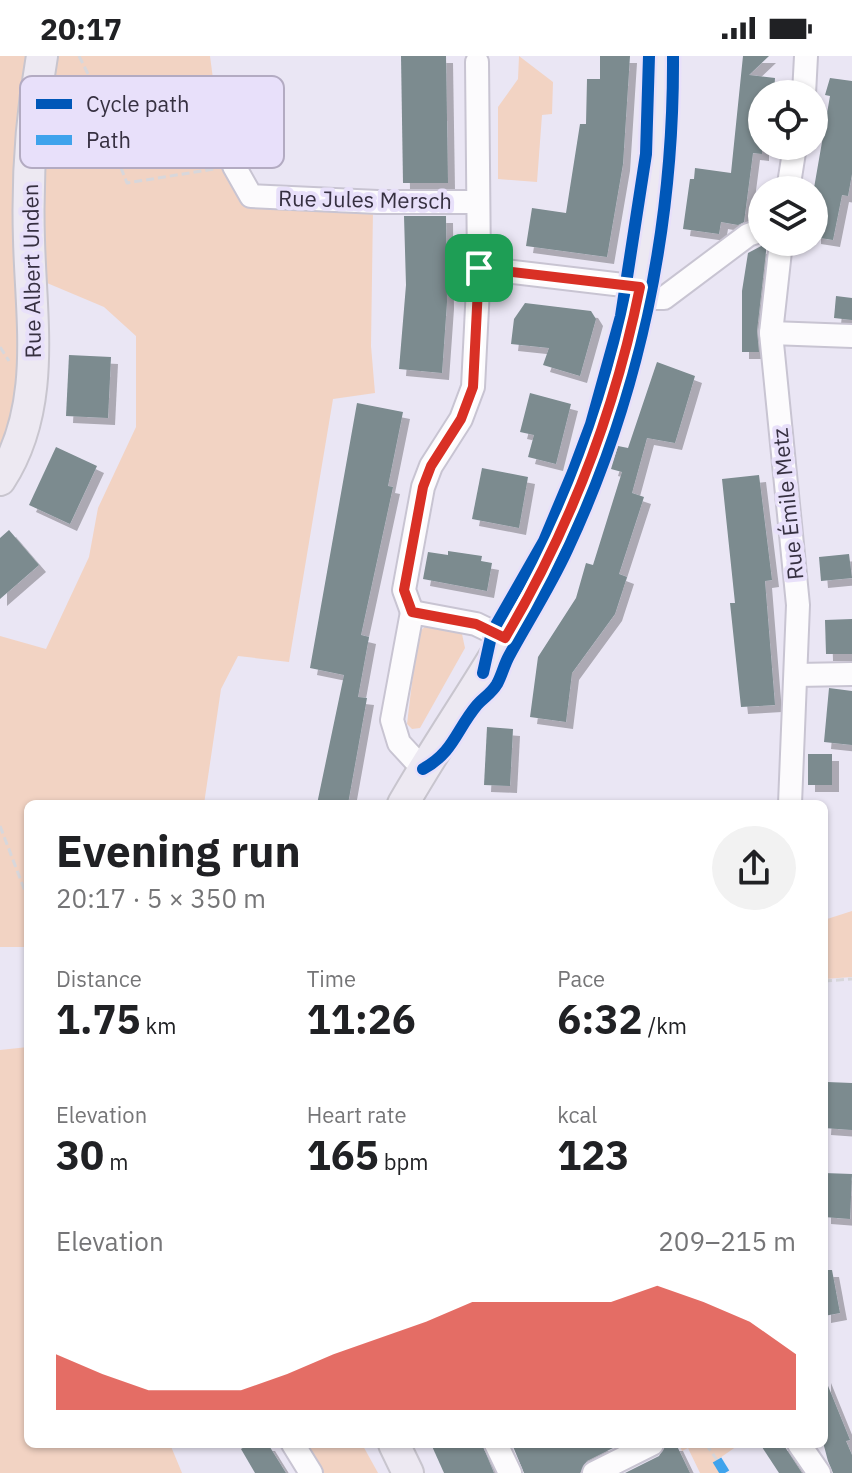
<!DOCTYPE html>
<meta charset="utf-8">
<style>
:root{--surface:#fff;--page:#f2f2f2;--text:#202124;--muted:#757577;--accent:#d93025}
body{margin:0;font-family:"IBM Plex Sans",sans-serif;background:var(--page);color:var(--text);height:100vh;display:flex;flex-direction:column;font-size:30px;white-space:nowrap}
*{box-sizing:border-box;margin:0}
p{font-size:26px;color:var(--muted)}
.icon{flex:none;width:44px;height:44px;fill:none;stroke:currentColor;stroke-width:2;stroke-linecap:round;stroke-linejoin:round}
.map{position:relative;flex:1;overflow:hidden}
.details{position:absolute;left:24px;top:744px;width:804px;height:648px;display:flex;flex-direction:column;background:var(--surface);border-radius:12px;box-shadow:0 2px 6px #0004}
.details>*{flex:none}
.buttons{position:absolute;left:748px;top:24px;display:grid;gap:16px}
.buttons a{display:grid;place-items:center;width:80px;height:80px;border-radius:50%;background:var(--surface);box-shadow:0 2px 6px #0004;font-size:40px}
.pin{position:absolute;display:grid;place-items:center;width:68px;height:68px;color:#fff;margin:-34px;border-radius:16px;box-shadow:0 4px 12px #0006}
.round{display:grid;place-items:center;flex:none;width:84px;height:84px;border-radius:42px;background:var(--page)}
.head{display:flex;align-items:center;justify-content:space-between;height:136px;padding:0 32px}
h1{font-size:44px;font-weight:700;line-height:60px}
.stats{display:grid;grid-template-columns:repeat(3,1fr);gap:12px;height:136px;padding:8px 32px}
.stats div{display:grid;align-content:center}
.stats b{font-size:40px;font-weight:700}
.stats small{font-size:22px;font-weight:400}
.stats p{font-size:22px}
.chart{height:224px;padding:16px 32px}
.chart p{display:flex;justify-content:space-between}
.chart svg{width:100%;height:144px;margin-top:8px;fill:var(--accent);opacity:.7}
.status{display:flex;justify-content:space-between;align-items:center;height:56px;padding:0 40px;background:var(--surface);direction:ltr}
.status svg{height:22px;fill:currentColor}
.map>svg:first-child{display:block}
.green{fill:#f2d3c3}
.building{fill:#7b8b8f;filter:url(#shadow)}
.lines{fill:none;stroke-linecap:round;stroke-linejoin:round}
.minor-casing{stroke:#c8c4d2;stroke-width:26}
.major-casing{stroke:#c8c5ce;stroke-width:34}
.path{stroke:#d8d7db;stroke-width:3;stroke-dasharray:8 4;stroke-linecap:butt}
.minor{stroke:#fcfbfd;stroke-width:22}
.major{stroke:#ede9f2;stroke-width:30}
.quiet{stroke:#3fa3ec;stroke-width:10;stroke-dasharray:20 10;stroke-linecap:butt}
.cycleway-casing{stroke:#e8e0fa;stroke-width:17}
.cycleway{stroke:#0057b8;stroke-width:12}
.route-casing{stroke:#fff;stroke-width:16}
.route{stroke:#d93025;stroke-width:10}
.labels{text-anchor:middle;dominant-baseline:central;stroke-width:8;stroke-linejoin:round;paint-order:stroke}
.street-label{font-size:22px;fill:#363041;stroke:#e8e0fa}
.key{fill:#e8e0fa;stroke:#b3abc2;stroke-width:2}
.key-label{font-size:22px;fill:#363041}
</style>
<div class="status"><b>20:17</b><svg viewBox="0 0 49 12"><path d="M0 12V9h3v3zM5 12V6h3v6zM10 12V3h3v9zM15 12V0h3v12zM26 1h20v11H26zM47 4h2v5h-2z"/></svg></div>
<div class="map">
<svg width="852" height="1417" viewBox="0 0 852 1417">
<defs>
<filter id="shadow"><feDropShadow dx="7" dy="7" stdDeviation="0" flood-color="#0004"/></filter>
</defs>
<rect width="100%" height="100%" fill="#eae6f4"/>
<g class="green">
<path d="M0 0H30L20 324 0 397Z"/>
<path d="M58 0H210L225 114 245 147 373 153 371 290 375 337 333 343 289 606 238 600 221 633 204 748H28V891H0V580L46 593 89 501 98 452 136 371V280L104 251 47 227 40 91Z"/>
<path d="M519 0 553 26 552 58 542 59 537 126 498 123V51L518 23Z"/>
<path d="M437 567 462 578 465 592 420 672 412 673 407 668 418 577 428 568Z"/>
<path d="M852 855V921L824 923V864Z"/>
<path d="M28 991V1388H170L182 1417H0V994Z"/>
<path d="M303 1388H362L378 1417H321Z"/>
<path d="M679 1388H740L717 1404 725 1417H700L688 1392 682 1395Z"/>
</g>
<g class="building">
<path d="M401 0H446L448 127H403Z"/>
<path d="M600 0H630L623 108 607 201 526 190 532 152 566 157 580 68H586L587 23H600Z"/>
<path d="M743 0H769L749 19 775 22 774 38H762V98L753 97 744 166 738 169 721 166 719 178 683 173 690 123H694L695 112 731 117Z"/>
<path d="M830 22 852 25V118L848 140 842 139 833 184 814 181V132L830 40 825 39Z"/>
<path d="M404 160H446L447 246 442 317 399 313 406 229Z"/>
<path d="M767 187 757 275 759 296H742V235L748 197Z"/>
<path d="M836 240 852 242V264L834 262Z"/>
<path d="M525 247 591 255 596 263 580 320 543 309 549 292 511 288 514 263Z"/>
<path d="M69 299 111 301 108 362 66 360Z"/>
<path d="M657 306 695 320 675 387 647 382 632 437 644 441 619 518 627 521 615 558 572 617 566 666 530 661 538 601 576 542 586 507 593 509 622 416 611 413 618 390 628 392Z"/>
<path d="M530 337 571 348 556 408 528 401 534 379 520 376Z"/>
<path d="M357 347 403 356 388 430 393 431 361 579 369 581 358 641 367 642 348 748H317L344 619 310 612Z"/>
<path d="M56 391 97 410 70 468 29 449Z"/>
<path d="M482 412 528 421 519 472 472 463Z"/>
<path d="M759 419 772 524 765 525 775 649 741 651 730 547H735L722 423Z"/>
<path d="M9 474 39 509 0 543V482Z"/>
<path d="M448 495 482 500 481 505 492 507 487 535 423 523 428 496 448 499Z"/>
<path d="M849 498 852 522 821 525 819 501Z"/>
<path d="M852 563V598H826L825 564Z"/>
<path d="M829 632 852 635V689L824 686Z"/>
<path d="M487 671 513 673 510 730 484 729Z"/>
<rect x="808" y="698" width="24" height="31"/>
<path d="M827 1026 852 1027V1074L824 1072Z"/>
<path d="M824 1117 852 1118 850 1163 824 1161Z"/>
<path d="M824 1214H832L840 1257 824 1260Z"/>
<path d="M824 1320 850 1384 846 1385 852 1399V1417H833L828 1405 824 1390Z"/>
<path d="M249 1388H268L286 1417H255L241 1393Z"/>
<path d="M431 1388H482L494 1417H444Z"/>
<path d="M512 1388H621L587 1405 580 1417H524Z"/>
<path d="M666 1388H676L690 1417H625L659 1400Z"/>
<path d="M760 1388H783L802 1417H779Z"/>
</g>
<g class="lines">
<defs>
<g id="minor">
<path d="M804 38 806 0"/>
<path d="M232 98 234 110 251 140 378 146H478"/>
<path d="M788 134 795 90"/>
<path d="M781 186 771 277 798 549 790 748"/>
<path d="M479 212 640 231"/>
<path d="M638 242H664L748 179 762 174"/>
<path d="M771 277 852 280"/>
<path d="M412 556 404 534 423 431 431 410 461 363 473 331 479 212 477 6"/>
<path d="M796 619 852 618"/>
<path d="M423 713 399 687 392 664 412 556 476 568 505 582"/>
<path d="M293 1388 311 1417"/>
<path d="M496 1388 510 1417"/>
<path d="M799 1388 819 1417"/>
<path d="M594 1417 652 1388"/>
</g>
<g id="major">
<path d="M0 424C47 352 31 265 29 184 27 122 31 61 42 0"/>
<path d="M403 748C443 678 491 612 529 541 623 365 654 197 661 0"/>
<path d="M394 1388 408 1417"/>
</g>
</defs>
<use href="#minor" class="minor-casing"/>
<use href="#major" class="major-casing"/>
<g class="path">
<path d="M79 0 97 36 100 60 127 127 214 113"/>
<path d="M0 291 9 305"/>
<path d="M0 770 28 843"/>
<path d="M824 925 852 923"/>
<path d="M706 1388 717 1404"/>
</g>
<use href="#minor" class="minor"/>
<use href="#major" class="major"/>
<path class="quiet" d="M717 1404 725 1417"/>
<defs>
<g id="cycleway">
<path d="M483 617 492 576 544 485 573 416 591 368 621 260 646 98 649 0"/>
<path d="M423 713C454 696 456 674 477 649 484 641 491 638 497 628 502 619 504 609 509 600 528 565 550 531 567 494 639 340 674 170 673 0"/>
</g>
</defs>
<use href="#cycleway" class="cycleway-casing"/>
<use href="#cycleway" class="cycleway"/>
</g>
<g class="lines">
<defs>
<path id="route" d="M479 212 640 231C615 355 569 474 505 582L476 568 412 556 404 534 423 431 431 410 461 363 473 331Z"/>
</defs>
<use href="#route" class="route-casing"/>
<use href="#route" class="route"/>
</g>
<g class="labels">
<g class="street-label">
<text transform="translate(365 143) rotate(1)">Rue Jules Mersch</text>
<text transform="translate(31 215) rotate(-91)">Rue Albert Unden</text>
<text transform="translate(787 448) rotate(-96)">Rue Émile Metz</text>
</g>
</g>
<rect x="20" y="20" width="264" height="92" rx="12" class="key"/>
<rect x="36" y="43" width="36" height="10" fill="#0057b8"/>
<rect x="36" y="79" width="36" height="10" fill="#3fa3ec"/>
<g class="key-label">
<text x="86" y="56">Cycle path</text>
<text x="86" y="92">Path</text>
</g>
</svg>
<div class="buttons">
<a><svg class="icon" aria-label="locate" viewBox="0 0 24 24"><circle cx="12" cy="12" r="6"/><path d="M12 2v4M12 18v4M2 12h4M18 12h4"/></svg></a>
<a><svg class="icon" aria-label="layers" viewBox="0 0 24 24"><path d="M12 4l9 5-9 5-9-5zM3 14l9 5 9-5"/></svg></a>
</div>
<div class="pin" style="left:479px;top:212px;background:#1e9e55"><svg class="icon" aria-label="arrive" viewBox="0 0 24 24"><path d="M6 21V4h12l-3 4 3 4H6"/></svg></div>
<section class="details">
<div class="head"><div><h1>Evening run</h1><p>20:17 · 5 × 350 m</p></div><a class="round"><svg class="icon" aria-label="share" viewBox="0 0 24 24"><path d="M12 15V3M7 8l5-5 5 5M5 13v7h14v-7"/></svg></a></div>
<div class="stats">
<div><p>Distance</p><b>1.75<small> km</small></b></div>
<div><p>Time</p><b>11:26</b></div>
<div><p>Pace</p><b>6:32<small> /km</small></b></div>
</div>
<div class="stats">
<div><p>Elevation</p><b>30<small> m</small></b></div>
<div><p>Heart rate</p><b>165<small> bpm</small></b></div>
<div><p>kcal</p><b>123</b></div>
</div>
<div class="chart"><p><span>Elevation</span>209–215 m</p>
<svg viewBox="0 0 160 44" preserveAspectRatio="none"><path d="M0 44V27L10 33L20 38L30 38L40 38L50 33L60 27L70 22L80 17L90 11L100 11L110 11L120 11L130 6L140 11L150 17L160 27V44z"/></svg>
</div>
</section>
</div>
